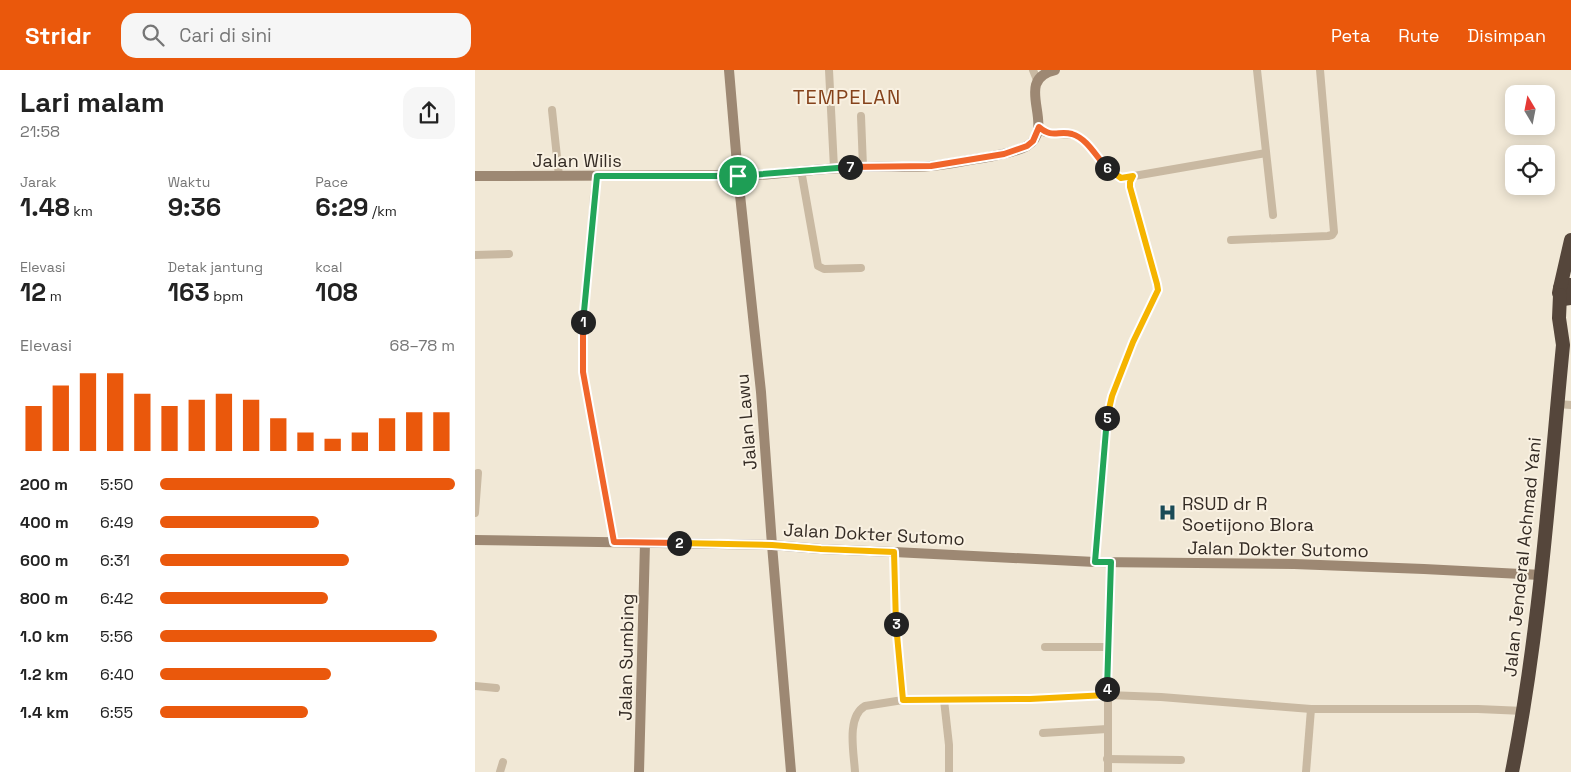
<!DOCTYPE html>
<html lang="id">
<meta charset="utf-8">
<style>
:root{--surface:#fff;--page:#f6f6f6;--text:#222;--muted:#767676;--accent:#ea580c}
body{margin:0;font-family:"Space Grotesk",sans-serif;background:var(--page);color:var(--text);height:100vh;display:flex;flex-direction:column;font-size:19px;white-space:nowrap}
*{box-sizing:border-box;margin:0}
p{font-size:16px;color:var(--muted)}
.icon{flex:none;width:28px;height:28px;fill:none;stroke:currentColor;stroke-width:2;stroke-linecap:round;stroke-linejoin:round}
.map{position:relative;flex:1;overflow:hidden}
.drawer{display:flex;flex-direction:column;background:var(--surface);width:475px}
.drawer>*{flex:none}
.needle{width:32px;rotate:350deg}
.buttons{position:absolute;left:1030px;top:15px;display:grid;gap:10px}
.buttons a{display:grid;place-items:center;width:50px;height:50px;border-radius:10px;background:var(--surface);box-shadow:0 2px 12px #0003;font-size:25px}
.pin{position:absolute;display:grid;place-items:center;width:42px;height:42px;color:#fff;margin:-21px;border:2px solid #fff;border-radius:50%;box-shadow:0 1px 5px #0007}
.km{position:absolute;width:25px;height:25px;margin:-12px;border-radius:50%;background:#222;color:#fff;font-size:14px;line-height:25px;text-align:center}
.round{display:grid;place-items:center;flex:none;width:52px;height:52px;border-radius:15px;background:var(--page)}
.overview{display:flex;align-items:center;justify-content:space-between;height:85px;padding:0 20px}
h1{font-size:28px;font-weight:600;line-height:38px}
.figures{display:grid;grid-template-columns:repeat(3,1fr);gap:8px;height:85px;padding:5px 20px}
.figures div{display:grid;align-content:center}
.figures b{font-size:25px;font-weight:600}
.figures small{font-size:14px;font-weight:400}
.figures p{font-size:14px}
.chart{height:140px;padding:10px 20px}
.chart p{display:flex;justify-content:space-between}
.chart svg{width:100%;height:90px;margin-top:5px;stroke:var(--accent);stroke-width:6}
ul{padding:0 20px;list-style:none;font-size:16px}
li{display:grid;grid-template-columns:80px 60px 1fr;align-items:center;height:38px}
li i{height:12px;border-radius:6px;background:var(--accent)}
header{display:flex;align-items:center;gap:30px;box-sizing:border-box;height:70px;padding:0 25px;background:var(--accent);color:#fff}
header strong{font-size:24px}
nav{display:flex;gap:28px;margin-inline-start:auto;font-size:18px}
.search{width:350px;height:45px;background:var(--page);display:flex;align-items:center;gap:12px;box-sizing:border-box;padding:0 18px;border-radius:15px;color:var(--muted);font-size:19px}
main{display:flex;flex:1;min-height:0}
.map>svg:first-child{display:block}
.lines{fill:none;stroke-linecap:round;stroke-linejoin:round}
.street{stroke:#c9b9a2;stroke-width:8}
.secondary{stroke:#9d8873;stroke-width:10}
.highway{stroke:#55463b;stroke-width:14}
.split-1-casing{stroke:#fff;stroke-width:10}
.split-2-casing{stroke:#fff;stroke-width:10}
.split-3-casing{stroke:#fff;stroke-width:10}
.split-4-casing{stroke:#fff;stroke-width:10}
.split-5-casing{stroke:#fff;stroke-width:10}
.split-6-casing{stroke:#fff;stroke-width:10}
.split-7-casing{stroke:#fff;stroke-width:10}
.split-8-casing{stroke:#fff;stroke-width:10}
.split-1{stroke:#22a559;stroke-width:6}
.split-2{stroke:#f0652b;stroke-width:6}
.split-3{stroke:#f5b400;stroke-width:6}
.split-4{stroke:#f5b400;stroke-width:6}
.split-5{stroke:#22a559;stroke-width:6}
.split-6{stroke:#f5b400;stroke-width:6}
.split-7{stroke:#f0652b;stroke-width:6}
.split-8{stroke:#22a559;stroke-width:6}
.labels{text-anchor:middle;dominant-baseline:central;stroke-width:4;stroke-linejoin:round;paint-order:stroke}
.street-label{font-size:18px;fill:#342b24;stroke:#f9f1e2}
.poi-label{font-size:18px;fill:#342b24;stroke:#f9f1e2;text-anchor:start}
.quarter-label{font-size:20px;letter-spacing:1px;fill:#85421b;stroke:#f9f1e2}
</style>
<header>
<strong>Stridr</strong>
<div class="search"><svg class="icon" aria-label="search" viewBox="0 0 24 24"><circle cx="10" cy="10" r="6"/><path d="M15 15l6 6"/></svg>Cari di sini</div>
<nav><a>Peta</a><a>Rute</a><a>Disimpan</a></nav>
</header>
<main>
<section class="drawer">
<div class="overview"><div><h1>Lari malam</h1><p>21:58</p></div><a class="round"><svg class="icon" aria-label="share" viewBox="0 0 24 24"><path d="M12 15V3M7 8l5-5 5 5M5 13v7h14v-7"/></svg></a></div>
<div class="figures">
<div><p>Jarak</p><b>1.48<small> km</small></b></div>
<div><p>Waktu</p><b>9:36</b></div>
<div><p>Pace</p><b>6:29<small> /km</small></b></div>
</div>
<div class="figures">
<div><p>Elevasi</p><b>12<small> m</small></b></div>
<div><p>Detak jantung</p><b>163<small> bpm</small></b></div>
<div><p>kcal</p><b>108</b></div>
</div>
<div class="chart"><p><span>Elevasi</span>68–78 m</p>
<svg viewBox="0 0 160 44" preserveAspectRatio="none"><path d="M5 44V22M15 44V12M25 44V6M35 44V6M45 44V16M55 44V22M65 44V19M75 44V16M85 44V19M95 44V28M105 44V35M115 44V38M125 44V35M135 44V28M145 44V25M155 44V25"/></svg>
</div>
<ul>
<li><b>200 m</b>5:50<i style="width:100%"></i></li>
<li><b>400 m</b>6:49<i style="width:54%"></i></li>
<li><b>600 m</b>6:31<i style="width:64%"></i></li>
<li><b>800 m</b>6:42<i style="width:57%"></i></li>
<li><b>1.0 km</b>5:56<i style="width:94%"></i></li>
<li><b>1.2 km</b>6:40<i style="width:58%"></i></li>
<li><b>1.4 km</b>6:55<i style="width:50%"></i></li>
</ul>
</section>
<div class="map">
<svg width="1096" height="702" viewBox="0 0 1096 702">
<rect width="100%" height="100%" fill="#f1e8d6"/>
<g class="lines">
<g class="street">
<path d="M354 0 359 98"/>
<path d="M558 0 562 10"/>
<path d="M782 0 798 145"/>
<path d="M77 40 84 106"/>
<path d="M386 46 388 97"/>
<path d="M564 57 570 63 598 65 606 69 613 75 636 102 646 108 659 106"/>
<path d="M326 100 343 196 349 199 386 198"/>
<path d="M122 106 119 125 115 187 110 226 107 269 108 302 139 472"/>
<path d="M756 170 853 166 857 165 859 162 845 0"/>
<path d="M0 185 34 184"/>
<path d="M1082 334 1096 335"/>
<path d="M0 443 3 403"/>
<path d="M419 482 421 557 428 630 555 629 632 625 686 627 836 639H1003L1049 641"/>
<path d="M620 492 630 360 634 338 637 325 658 272 683 220 682 214 655 117 656 108 659 106 791 83"/>
<path d="M570 577H633"/>
<path d="M0 616 21 618"/>
<path d="M469 630 474 675V702"/>
<path d="M568 663 632 659"/>
<path d="M632 689 706 690"/>
<path d="M25 702 28 692"/>
<path d="M380 702C379 683 371 647 390 636L428 630"/>
<path d="M633 702V560L636 493"/>
<path d="M831 702 836 639"/>
</g>
<g class="secondary">
<path d="M254 0 263 106 286 322 297 475 316 702"/>
<path d="M0 106 284 105C318 102 352 98 387 97 410 96 433 98 455 96 473 95 491 90 508 88 523 85 539 83 552 76 583 57 536 10 580 0"/>
<path d="M0 470 297 475 346 479 419 482 620 492 819 494 949 499 1066 505"/>
<path d="M164 702 170 473"/>
</g>
<g class="highway">
<path d="M1096 215H1088L1085 218 1084 223 1088 229 1096 228"/>
<path d="M1085 218 1096 170"/>
<path d="M1037 702C1065 561 1074 418 1088 275L1084 248 1085 225"/>
</g>
</g>
<g class="lines">
<defs>
<path id="split-1" d="M108 252 122 106H263"/>
<path id="split-2" d="M108 252V302L139 472 204 473"/>
<path id="split-3" d="M204 473 297 475 346 479 419 482 421 554"/>
<path id="split-4" d="M421 554 428 630 555 629 632 625V619"/>
<path id="split-5" d="M632 619 636 492H620L632 348"/>
<path id="split-6" d="M632 98 646 108 658 106 655 112V117L682 214 683 220 658 272 637 326 632 348"/>
<path id="split-7" d="M375 97 456 96 529 84 552 76 558 71 564 57C578 69 583 60 597 64 613 69 621 87 632 98"/>
<path id="split-8" d="M263 106 375 97"/>
</defs>
<use href="#split-1" class="split-1-casing"/>
<use href="#split-2" class="split-2-casing"/>
<use href="#split-3" class="split-3-casing"/>
<use href="#split-4" class="split-4-casing"/>
<use href="#split-5" class="split-5-casing"/>
<use href="#split-6" class="split-6-casing"/>
<use href="#split-7" class="split-7-casing"/>
<use href="#split-8" class="split-8-casing"/>
<use href="#split-1" class="split-1"/>
<use href="#split-2" class="split-2"/>
<use href="#split-3" class="split-3"/>
<use href="#split-4" class="split-4"/>
<use href="#split-5" class="split-5"/>
<use href="#split-6" class="split-6"/>
<use href="#split-7" class="split-7"/>
<use href="#split-8" class="split-8"/>
</g>
<defs>
<symbol id="hospital-bare" viewBox="-9 -9 18 18"><path d="M-5-5h3v3.5h4V-5h3V5h-3V1.5h-4V5h-3Z" fill="#194a56" stroke="#f9f1e2" stroke-width="2.5" paint-order="stroke"/></symbol>
</defs>
<g fill-rule="evenodd">
<use href="#hospital-bare" x="680" y="430" width="25" height="25"/>
</g>
<g class="labels">
<g class="street-label">
<text x="102" y="90">Jalan Wilis</text>
<text transform="translate(271 352) rotate(-95)">Jalan Lawu</text>
<text transform="translate(399 464) rotate(3)">Jalan Dokter Sutomo</text>
<text transform="translate(803 479) rotate(1)">Jalan Dokter Sutomo</text>
<text transform="translate(1047 487) rotate(-84)">Jalan Jenderal Achmad Yani</text>
<text transform="translate(151 587) rotate(-89)">Jalan Sumbing</text>
</g>
<g class="poi-label">
<text x="707" y="433">RSUD dr R<tspan x="707" dy="21">Soetijono Blora</tspan></text>
</g>
<g class="quarter-label">
<text x="372" y="27">TEMPELAN</text>
</g>
</g>
</svg>
<div class="buttons">
<a><svg class="needle" viewBox="-14 -14 28 28"><path d="M0-13l5 13h-10z" fill="#e53935"/><path d="M0 13l5-13h-10z" fill="#767676"/></svg></a>
<a><svg class="icon" aria-label="locate" viewBox="0 0 24 24"><circle cx="12" cy="12" r="6"/><path d="M12 2v4M12 18v4M2 12h4M18 12h4"/></svg></a>
</div>
<div class="pin" style="left:263px;top:106px;background:#1e9e55"><svg class="icon" aria-label="arrive" viewBox="0 0 24 24"><path d="M6 21V4h12l-3 4 3 4H6"/></svg></div>
<b class="km" style="left:108px;top:252px">1</b>
<b class="km" style="left:204px;top:473px">2</b>
<b class="km" style="left:421px;top:554px">3</b>
<b class="km" style="left:632px;top:619px">4</b>
<b class="km" style="left:632px;top:348px">5</b>
<b class="km" style="left:632px;top:98px">6</b>
<b class="km" style="left:375px;top:97px">7</b>
</div>
</main>
